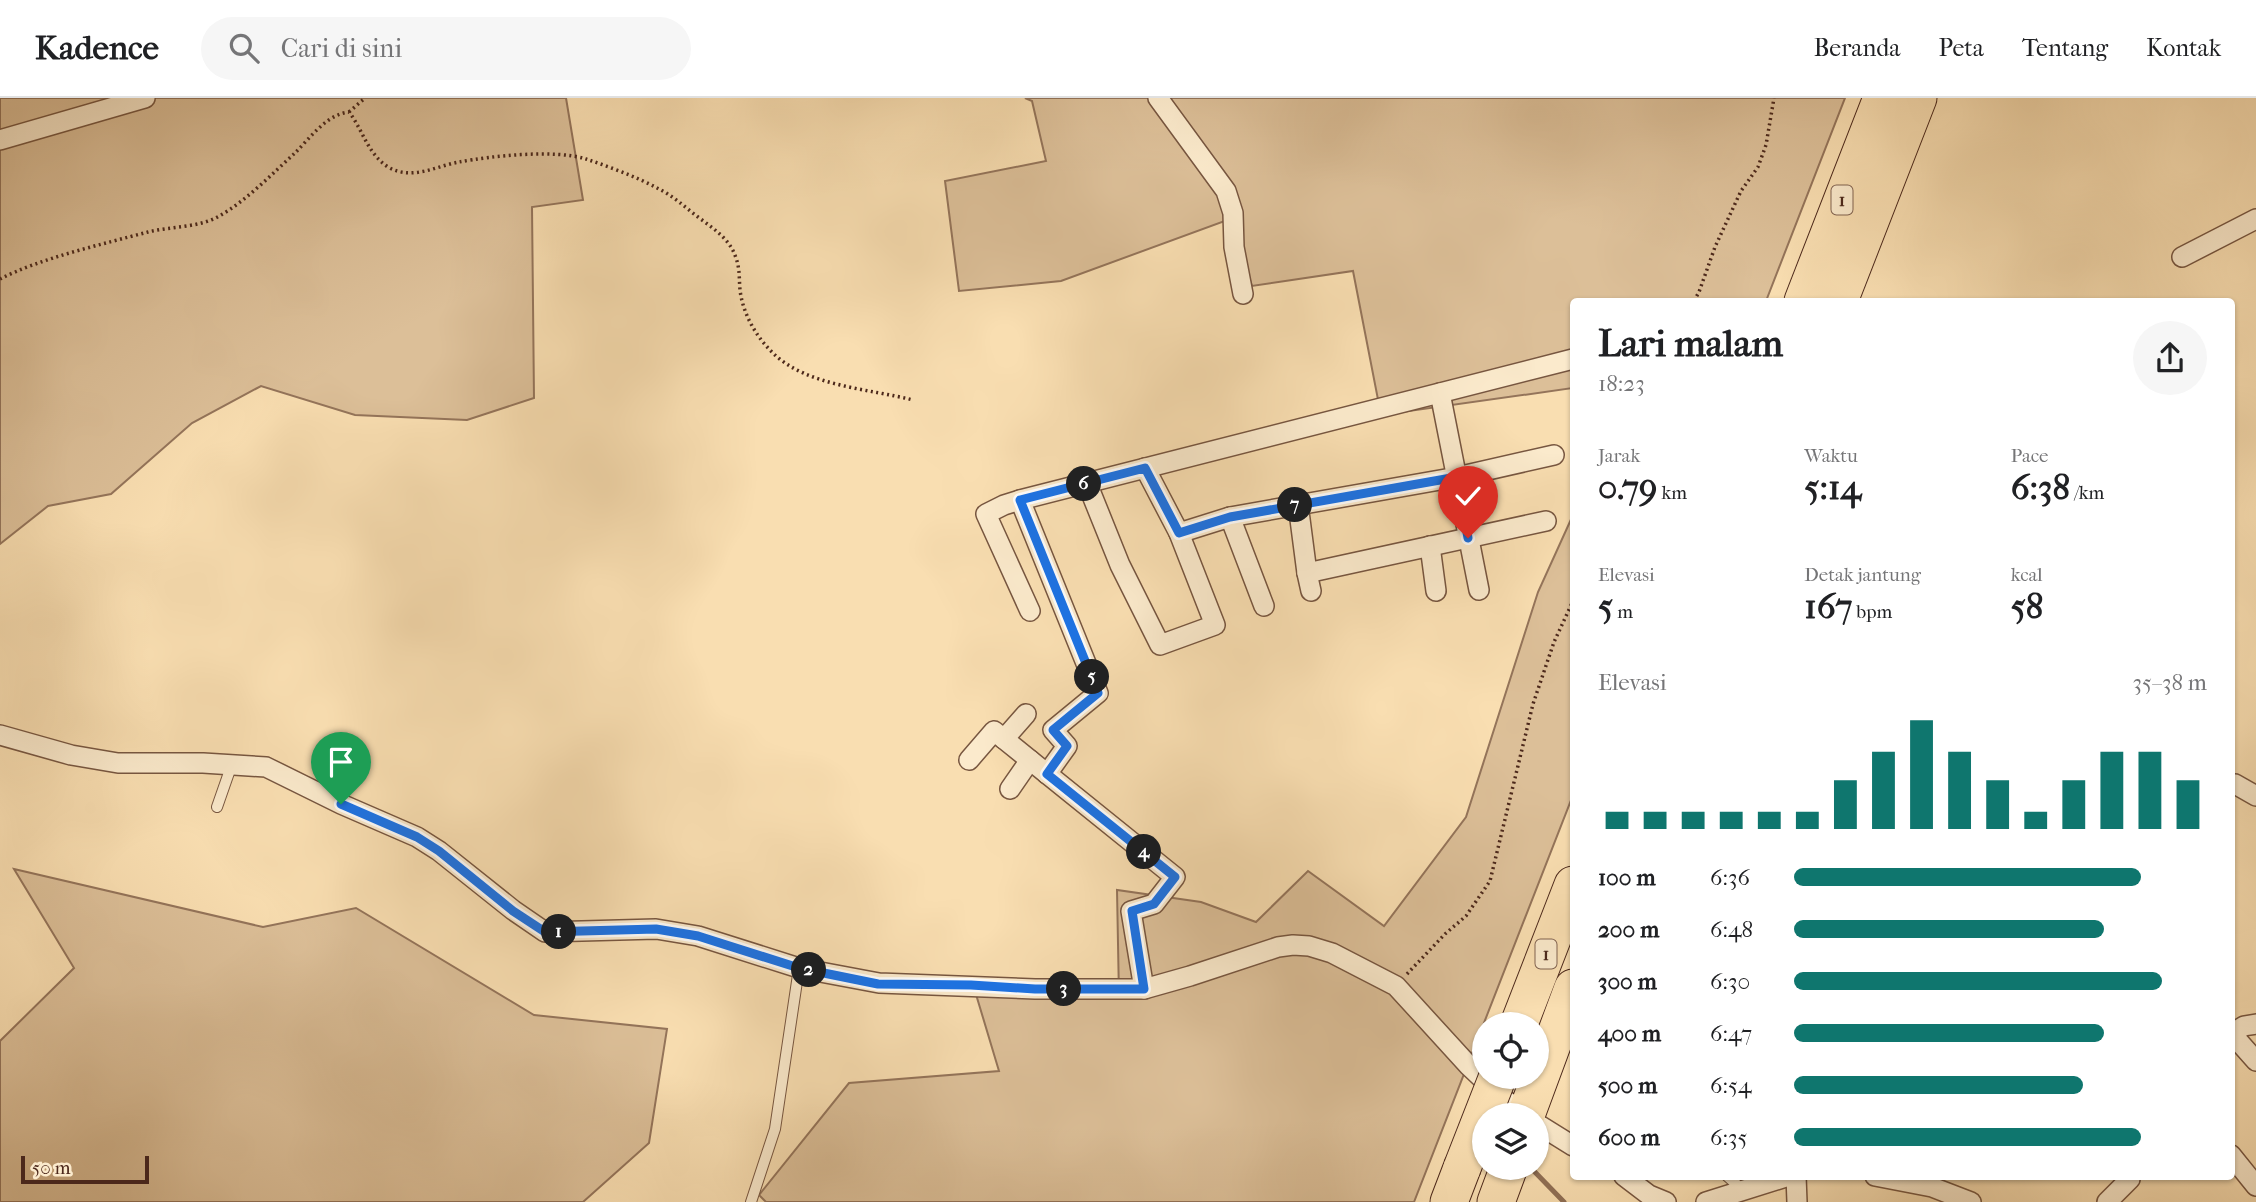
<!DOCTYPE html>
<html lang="id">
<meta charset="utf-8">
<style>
:root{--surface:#fff;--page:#f6f6f6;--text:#202124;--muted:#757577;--line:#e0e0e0;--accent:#0f766e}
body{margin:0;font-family:"IM FELL French Canon",serif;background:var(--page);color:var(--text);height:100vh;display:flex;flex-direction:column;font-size:26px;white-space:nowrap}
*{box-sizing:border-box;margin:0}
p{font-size:23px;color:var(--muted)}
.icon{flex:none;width:38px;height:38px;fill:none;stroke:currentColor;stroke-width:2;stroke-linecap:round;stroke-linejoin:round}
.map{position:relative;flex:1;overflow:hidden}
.panel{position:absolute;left:1570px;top:200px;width:665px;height:882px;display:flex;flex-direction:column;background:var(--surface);border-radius:7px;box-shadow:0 2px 5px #0004}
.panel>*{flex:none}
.fabs{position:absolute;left:1472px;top:914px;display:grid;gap:14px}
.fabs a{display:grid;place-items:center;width:77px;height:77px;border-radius:50%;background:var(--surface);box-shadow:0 2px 5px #0004;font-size:35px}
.scale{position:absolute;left:21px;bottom:18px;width:128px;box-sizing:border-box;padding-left:7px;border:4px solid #4c281b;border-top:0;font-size:19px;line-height:24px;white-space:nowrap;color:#4c281b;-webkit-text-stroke:5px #fbeacc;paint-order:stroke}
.pin{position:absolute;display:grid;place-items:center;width:60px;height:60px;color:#fff;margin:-72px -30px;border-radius:50% 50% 50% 0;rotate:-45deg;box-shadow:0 0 7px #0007}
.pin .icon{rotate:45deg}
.km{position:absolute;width:35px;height:35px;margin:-18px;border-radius:50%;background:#222;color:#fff;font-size:19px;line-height:35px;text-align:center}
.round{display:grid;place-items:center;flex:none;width:74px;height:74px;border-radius:37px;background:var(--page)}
.overview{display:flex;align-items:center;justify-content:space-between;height:119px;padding:0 28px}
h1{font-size:38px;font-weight:700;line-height:52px}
.figures{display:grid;grid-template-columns:repeat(3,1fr);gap:10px;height:119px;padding:7px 28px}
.figures div{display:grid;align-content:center}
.figures b{font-size:35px;font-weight:700}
.figures small{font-size:19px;font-weight:400}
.figures p{font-size:19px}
.chart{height:196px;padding:14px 28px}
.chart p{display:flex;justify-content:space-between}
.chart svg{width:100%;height:126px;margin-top:7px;stroke:var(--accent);stroke-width:6}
ul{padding:0 28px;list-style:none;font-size:23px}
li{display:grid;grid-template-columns:112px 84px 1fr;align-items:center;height:52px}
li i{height:18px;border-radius:9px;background:var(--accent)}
header{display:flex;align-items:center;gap:42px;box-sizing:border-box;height:98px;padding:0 35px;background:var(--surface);border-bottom:2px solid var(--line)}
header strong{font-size:33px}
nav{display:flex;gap:38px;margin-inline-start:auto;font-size:24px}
.search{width:490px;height:63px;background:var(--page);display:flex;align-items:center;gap:18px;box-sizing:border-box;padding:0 24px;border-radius:38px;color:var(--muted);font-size:26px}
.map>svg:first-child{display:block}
.green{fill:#dcbf98;stroke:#94745a;stroke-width:2}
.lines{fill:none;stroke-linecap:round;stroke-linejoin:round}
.stream{stroke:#907056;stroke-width:5}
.service-casing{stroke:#775640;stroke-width:12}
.minor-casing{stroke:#775640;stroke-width:22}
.motorway-casing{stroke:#4c281b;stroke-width:39}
.path{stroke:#4c281b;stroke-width:3.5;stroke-dasharray:2 3.5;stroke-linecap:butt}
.service{stroke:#fbeacc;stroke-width:10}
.minor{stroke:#fbeacc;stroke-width:19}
.motorway{stroke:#f9deb1;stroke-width:37}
.motorway-bridge-casing{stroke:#4c281b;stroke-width:39;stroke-linecap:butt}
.motorway-bridge{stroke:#f9deb1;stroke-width:37}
.route-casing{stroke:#fff;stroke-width:14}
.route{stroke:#1a73e8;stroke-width:9}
.labels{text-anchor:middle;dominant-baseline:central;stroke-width:5;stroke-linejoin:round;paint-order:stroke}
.shield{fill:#fbeacc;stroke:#806250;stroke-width:2}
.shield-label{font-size:18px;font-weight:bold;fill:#4c281b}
</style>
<header>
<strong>Kadence</strong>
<div class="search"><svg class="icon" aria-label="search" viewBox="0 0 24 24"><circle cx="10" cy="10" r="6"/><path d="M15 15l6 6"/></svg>Cari di sini</div>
<nav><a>Beranda</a><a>Peta</a><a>Tentang</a><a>Kontak</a></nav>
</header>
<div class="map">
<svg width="2256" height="1104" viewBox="0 0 2256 1104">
<rect width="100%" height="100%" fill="#f9deb1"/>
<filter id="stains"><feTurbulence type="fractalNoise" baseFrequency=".00286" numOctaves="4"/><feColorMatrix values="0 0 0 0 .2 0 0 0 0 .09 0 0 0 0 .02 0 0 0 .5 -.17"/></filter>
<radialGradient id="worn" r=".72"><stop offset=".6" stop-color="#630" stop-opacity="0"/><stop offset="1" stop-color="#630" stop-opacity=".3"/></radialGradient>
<g class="green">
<path d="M0 0H566L583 102 532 109 534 300 467 322 355 317 261 288 192 325 111 396 48 408 0 446Z"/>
<path d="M1025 0H1845L1766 203H1573V290L1381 317 1353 173 1252 188 1230 121 1061 183 959 193 945 83 1046 63 1032 3Z"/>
<path d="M1573 417V697L1414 1104H766L759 1097 849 985 999 973 975 893 1119 899 1117 792 1201 804 1256 824 1308 773 1384 828 1466 719 1538 494Z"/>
<path d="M14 771 263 829 356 810 534 917 667 931 649 1045 583 1104H0V943L74 870Z"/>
</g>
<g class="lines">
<path class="stream" d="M1530 1069 1564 1104"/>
<defs>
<g id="service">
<path d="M217 709 232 666"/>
<path d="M1727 1078 1744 1093"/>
<path d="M751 1104 775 1031 799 870"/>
</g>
<g id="minor">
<path d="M1158 0 1226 93 1233 115 1234 149 1243 196"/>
<path d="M0 42 145 0"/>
<path d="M2182 159 2256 121"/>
<path d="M1440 295 1479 492"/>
<path d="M1087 385 1120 467 1160 547 1215 527 1179 435 1145 370"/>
<path d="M1020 402 1573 261"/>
<path d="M1298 406 1307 475 1311 493"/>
<path d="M1230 419 1264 508"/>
<path d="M1179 435 1230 419 1457 379 1554 357"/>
<path d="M1430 448 1436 493"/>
<path d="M1307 475 1546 423"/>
<path d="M1030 513 986 416 1004 407 1020 402 1098 595 1053 632 1067 648 1047 676"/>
<path d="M0 637 71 657 118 665H203L266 669 341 706 417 739 439 753 513 812 545 834 656 831 698 838 799 870 879 885 1035 891H1144L1190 878 1278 849 1293 847 1309 848 1332 855 1396 888 1469 968 1504 1001 1525 1017"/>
<path d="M1004 641 1026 616"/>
<path d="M969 662 994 633 1175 779 1154 806 1131 813 1144 891"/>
<path d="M2235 686 2256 698"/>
<path d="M1010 691 1030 662"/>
<path d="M2231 936 2244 928 2256 926"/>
<path d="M2232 936 2256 963"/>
<path d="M1536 1025 1573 1048"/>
<path d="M2231 1057 2256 1088"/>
<path d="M1624 1078 1649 1097 1666 1104"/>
<path d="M1796 1078 1797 1104"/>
<path d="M1875 1078 1932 1089 1971 1104"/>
<path d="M1706 1104 1789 1078"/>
<path d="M2107 1104 2130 1081"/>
</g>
<g id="motorway">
<path d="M1803 203 1882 0"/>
<path d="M1839 203 1918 0"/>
<path d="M1519 926 1573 787"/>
<path d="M1526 1017 1573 890"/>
<path d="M1449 1104 1462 1070"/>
<path d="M1496 1104 1509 1069"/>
</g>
</defs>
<use href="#service" class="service-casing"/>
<use href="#minor" class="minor-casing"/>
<use href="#motorway" class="motorway-casing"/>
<g class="path">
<path d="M349 14 365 0"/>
<path d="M0 181C41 160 103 146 148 134 172 128 200 130 221 117 247 102 273 75 295 55 310 40 327 16 349 14 363 32 367 55 388 69 412 83 436 68 459 64 491 58 555 51 586 61 610 69 637 79 659 91 673 98 685 109 698 119 714 131 730 141 736 160 740 171 739 181 740 192 743 216 756 239 774 256 807 288 870 291 913 302"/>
<path d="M1694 203 1699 194 1715 149 1741 93 1758 69 1766 47 1774 0"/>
<path d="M1407 876 1445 836 1466 818 1490 783 1533 606 1554 544 1573 503"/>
</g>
<use href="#service" class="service"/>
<use href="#minor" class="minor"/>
<use href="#motorway" class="motorway"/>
<defs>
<path id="motorway-bridge" d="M1462 1070 1498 978"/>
</defs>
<use href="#motorway-bridge" class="motorway-bridge-casing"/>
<use href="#motorway-bridge" class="motorway-bridge"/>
</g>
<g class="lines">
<defs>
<path id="route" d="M341 706 417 739 439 753 513 813 545 834 656 831 698 838 799 870 878 886 971 887 1035 891H1144L1132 813 1154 806 1175 779 1047 676 1067 648 1053 632 1098 595 1020 402 1145 370 1179 435 1230 419 1457 379 1468 440"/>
</defs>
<use href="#route" class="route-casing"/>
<use href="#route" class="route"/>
</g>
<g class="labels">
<g class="shield">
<rect x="1831.5" y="87.5" width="21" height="29" rx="5"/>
<rect x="1535.5" y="841.5" width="21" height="29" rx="5"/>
</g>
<g class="shield-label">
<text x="1842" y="102">1</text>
<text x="1546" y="856">1</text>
</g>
</g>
<rect width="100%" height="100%" filter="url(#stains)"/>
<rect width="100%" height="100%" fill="url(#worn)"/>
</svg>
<div class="fabs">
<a><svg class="icon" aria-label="locate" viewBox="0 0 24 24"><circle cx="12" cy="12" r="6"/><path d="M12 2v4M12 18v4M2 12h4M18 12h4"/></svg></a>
<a><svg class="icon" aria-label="layers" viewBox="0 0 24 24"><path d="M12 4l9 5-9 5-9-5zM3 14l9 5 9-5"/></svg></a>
</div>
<div class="scale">50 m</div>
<div class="pin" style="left:341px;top:706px;background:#1e9e55"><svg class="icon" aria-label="arrive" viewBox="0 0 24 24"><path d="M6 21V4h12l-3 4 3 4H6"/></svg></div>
<div class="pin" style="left:1468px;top:440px;background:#d93025"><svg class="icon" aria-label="check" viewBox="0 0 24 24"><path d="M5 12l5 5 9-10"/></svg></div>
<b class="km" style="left:559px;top:834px">1</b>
<b class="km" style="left:809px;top:872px">2</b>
<b class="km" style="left:1064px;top:891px">3</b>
<b class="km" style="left:1144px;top:754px">4</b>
<b class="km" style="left:1092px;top:579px">5</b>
<b class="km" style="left:1084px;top:386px">6</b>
<b class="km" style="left:1295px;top:407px">7</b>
<section class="panel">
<div class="overview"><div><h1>Lari malam</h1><p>18:23</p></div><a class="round"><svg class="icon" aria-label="share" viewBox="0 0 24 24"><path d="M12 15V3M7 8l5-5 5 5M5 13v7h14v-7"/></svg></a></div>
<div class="figures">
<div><p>Jarak</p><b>0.79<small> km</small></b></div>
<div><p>Waktu</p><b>5:14</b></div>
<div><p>Pace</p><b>6:38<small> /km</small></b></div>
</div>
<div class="figures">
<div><p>Elevasi</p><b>5<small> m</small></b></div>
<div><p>Detak jantung</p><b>167<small> bpm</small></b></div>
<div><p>kcal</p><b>58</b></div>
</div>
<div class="chart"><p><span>Elevasi</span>35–38 m</p>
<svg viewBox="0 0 160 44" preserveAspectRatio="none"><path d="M5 44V38M15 44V38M25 44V38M35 44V38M45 44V38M55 44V38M65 44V27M75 44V17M85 44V6M95 44V17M105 44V27M115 44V38M125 44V27M135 44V17M145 44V17M155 44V27"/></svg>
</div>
<ul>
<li><b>100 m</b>6:36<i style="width:84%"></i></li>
<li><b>200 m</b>6:48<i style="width:75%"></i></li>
<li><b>300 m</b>6:30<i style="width:89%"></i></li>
<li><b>400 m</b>6:47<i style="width:75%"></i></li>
<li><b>500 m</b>6:54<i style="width:70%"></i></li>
<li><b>600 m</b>6:35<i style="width:84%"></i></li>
</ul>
</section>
</div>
